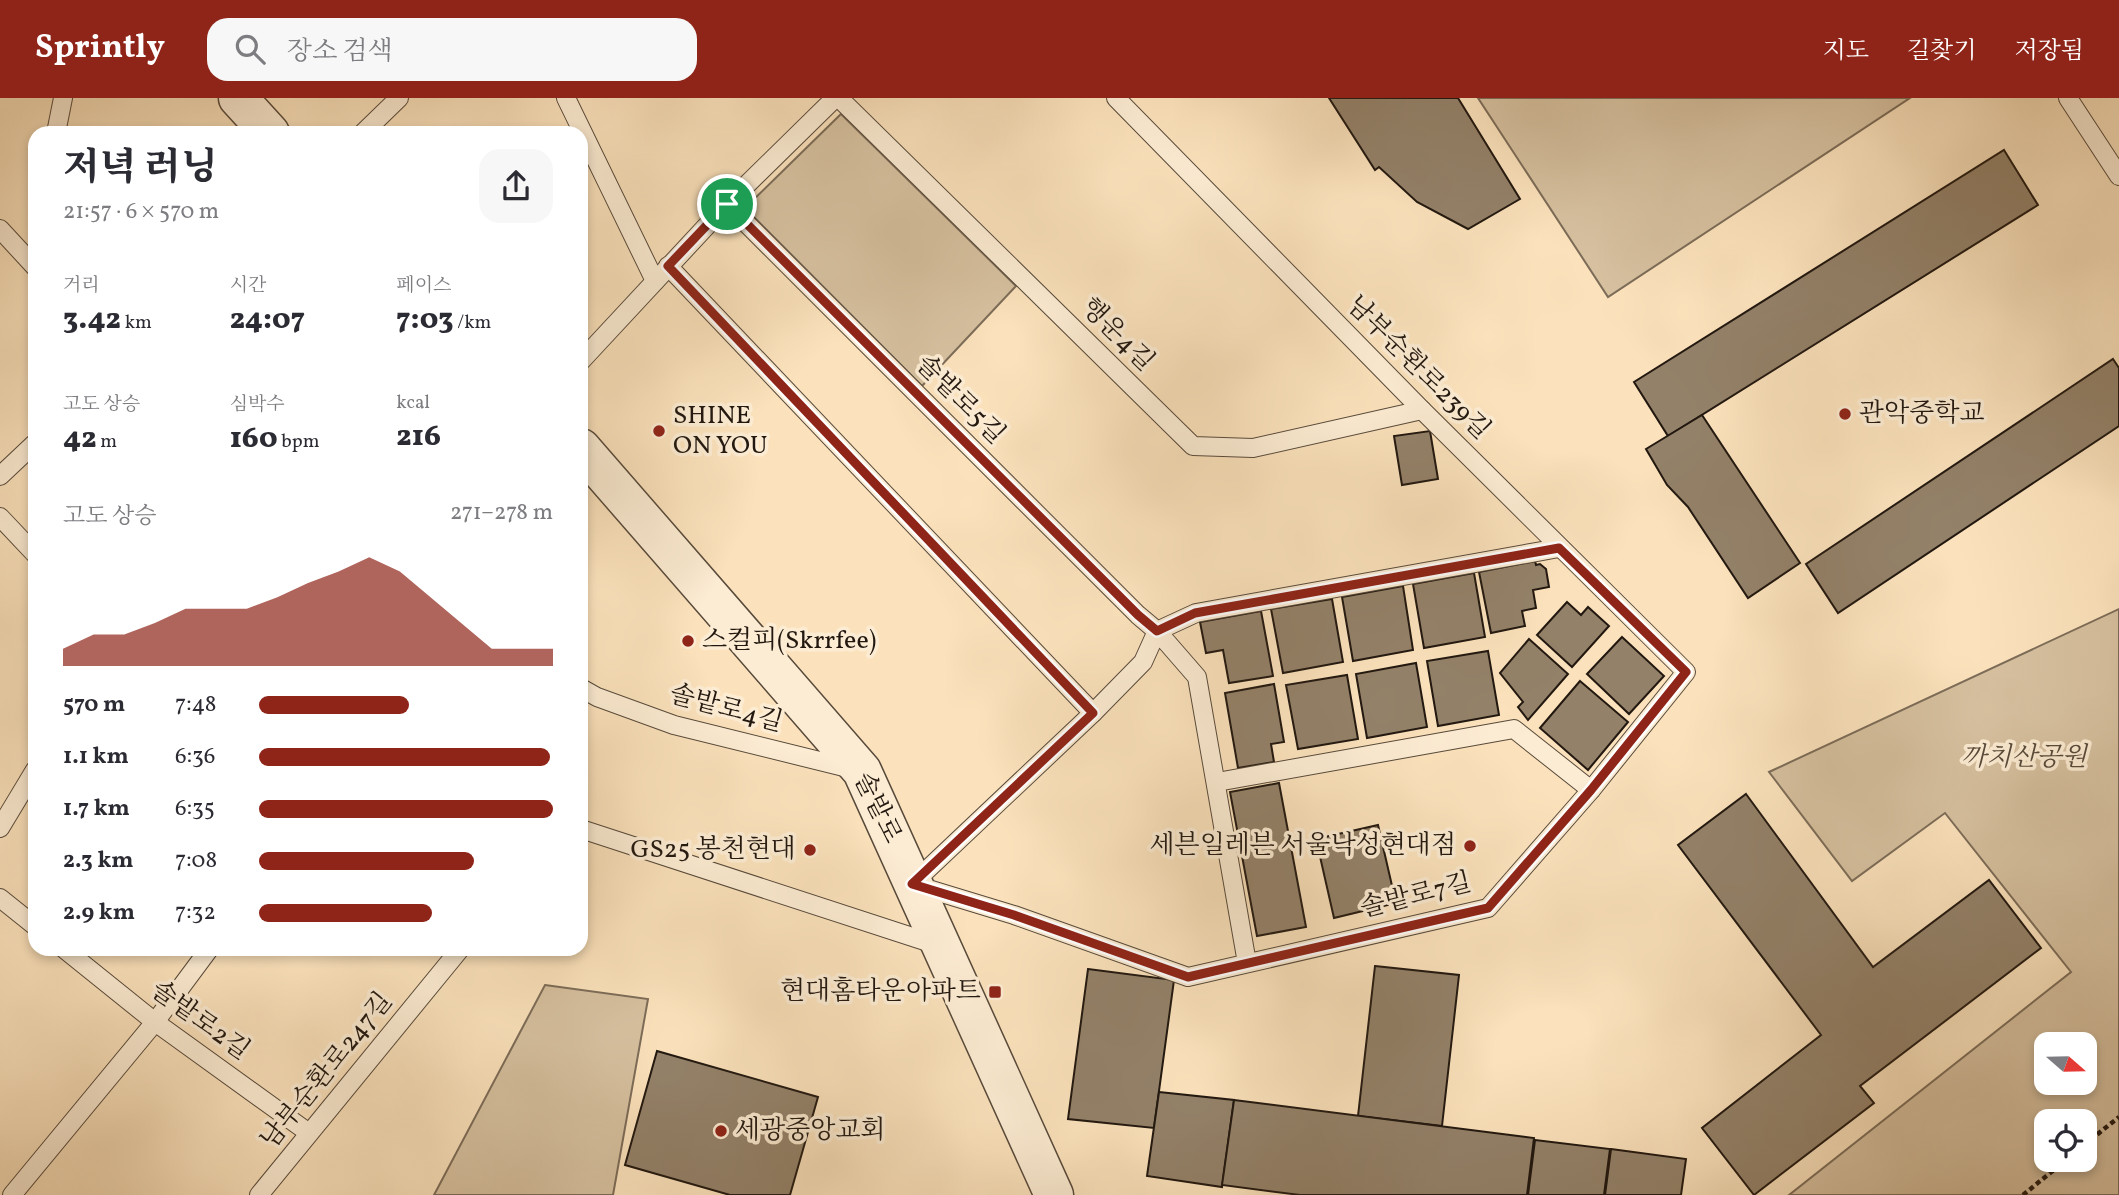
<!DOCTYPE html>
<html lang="ko">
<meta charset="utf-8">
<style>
:root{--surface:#fff;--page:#f7f7f7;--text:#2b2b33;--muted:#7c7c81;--accent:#8f2418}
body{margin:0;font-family:Vollkorn,"Noto Serif KR",serif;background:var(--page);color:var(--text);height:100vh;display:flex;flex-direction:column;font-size:26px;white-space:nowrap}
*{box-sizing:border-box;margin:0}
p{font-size:23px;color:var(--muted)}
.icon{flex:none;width:38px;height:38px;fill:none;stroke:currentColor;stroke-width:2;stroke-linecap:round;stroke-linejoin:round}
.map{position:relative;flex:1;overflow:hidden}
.details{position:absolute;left:28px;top:28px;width:560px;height:830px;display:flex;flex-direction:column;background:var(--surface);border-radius:21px;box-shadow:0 4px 10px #0003}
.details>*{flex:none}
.needle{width:46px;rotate:110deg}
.buttons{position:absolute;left:2034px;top:934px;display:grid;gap:14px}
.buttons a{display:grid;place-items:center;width:63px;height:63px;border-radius:14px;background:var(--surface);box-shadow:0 4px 10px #0003;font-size:35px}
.pin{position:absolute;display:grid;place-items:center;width:60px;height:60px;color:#fff;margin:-30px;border:4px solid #fff;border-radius:50%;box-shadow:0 2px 7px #0007}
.round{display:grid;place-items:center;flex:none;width:74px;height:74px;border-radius:21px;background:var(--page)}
.head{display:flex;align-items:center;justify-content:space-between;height:119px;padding:0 35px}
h1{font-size:38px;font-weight:800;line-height:52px}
.metrics{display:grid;grid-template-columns:repeat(3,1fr);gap:10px;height:119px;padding:7px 35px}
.metrics div{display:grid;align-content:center}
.metrics b{font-size:30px;font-weight:800}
.metrics small{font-size:19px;font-weight:400}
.metrics p{font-size:19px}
.chart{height:196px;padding:14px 35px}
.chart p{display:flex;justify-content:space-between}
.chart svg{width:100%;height:126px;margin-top:7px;fill:var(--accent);opacity:.7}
ul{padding:0 35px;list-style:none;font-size:23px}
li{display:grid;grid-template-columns:112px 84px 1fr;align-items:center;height:52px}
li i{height:18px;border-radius:9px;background:var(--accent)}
header{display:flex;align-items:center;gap:42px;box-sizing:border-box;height:98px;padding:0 35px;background:var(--accent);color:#fff}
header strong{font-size:33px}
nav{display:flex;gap:38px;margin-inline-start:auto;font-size:24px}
.search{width:490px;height:63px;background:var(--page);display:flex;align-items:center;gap:18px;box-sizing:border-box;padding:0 24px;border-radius:21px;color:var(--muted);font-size:26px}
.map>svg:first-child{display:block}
.green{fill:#d6c09f;stroke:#7c6c58;stroke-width:2;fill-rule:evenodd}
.building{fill:#938169;stroke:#221810;stroke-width:2}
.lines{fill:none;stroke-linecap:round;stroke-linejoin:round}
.service-casing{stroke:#584a3b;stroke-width:20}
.tertiary-casing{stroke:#584a3b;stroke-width:41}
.path{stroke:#221810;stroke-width:4.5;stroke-dasharray:5 3.5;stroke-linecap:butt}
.service{stroke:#fcecd3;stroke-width:18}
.tertiary{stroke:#fcecd3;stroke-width:38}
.route-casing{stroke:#fff;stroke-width:14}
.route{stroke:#8f2418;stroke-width:9}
.poi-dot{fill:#8f2418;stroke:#fcecd3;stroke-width:2.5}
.labels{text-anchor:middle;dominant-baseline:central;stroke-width:7;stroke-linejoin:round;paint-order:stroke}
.street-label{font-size:26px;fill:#221810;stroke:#fcecd3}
.poi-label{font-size:26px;fill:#221810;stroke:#fcecd3;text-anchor:start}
.park-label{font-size:26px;font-style:italic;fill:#584a3b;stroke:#fcecd3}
</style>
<header>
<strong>Sprintly</strong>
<div class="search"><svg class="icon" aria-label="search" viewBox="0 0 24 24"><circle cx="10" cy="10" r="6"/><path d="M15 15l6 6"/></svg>장소 검색</div>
<nav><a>지도</a><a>길찾기</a><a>저장됨</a></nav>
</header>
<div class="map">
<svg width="2119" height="1097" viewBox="0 0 2119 1097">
<rect width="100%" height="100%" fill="#fbe2bc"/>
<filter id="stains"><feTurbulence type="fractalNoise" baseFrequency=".00286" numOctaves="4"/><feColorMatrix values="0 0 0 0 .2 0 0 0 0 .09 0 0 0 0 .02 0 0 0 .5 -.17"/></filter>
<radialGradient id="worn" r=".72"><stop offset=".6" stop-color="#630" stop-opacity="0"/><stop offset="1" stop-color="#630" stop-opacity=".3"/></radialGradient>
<g class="green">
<path d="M1478 0H1910L1608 199Z"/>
<path d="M841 16 1016 188 922 288 745 110Z"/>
<path d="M2119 511V1097H1789L2071 874 1945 715 1852 783 1769 674ZM2046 947H2084V985H2046ZM2046 1024H2084V1062H2046Z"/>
<path d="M545 887 648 901 613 1097H434Z"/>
</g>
<g class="building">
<path d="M1329 0H1458L1520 101 1468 131 1417 104 1379 69 1375 72Z"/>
<path d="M2004 52 2038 107 1668 338 1634 284Z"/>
<path d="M2113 261 2119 270V328L1838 515 1806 466Z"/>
<path d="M1702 317 1800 465 1748 500 1688 409 1667 387 1646 351Z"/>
<path d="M1430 333 1438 381 1402 387 1394 338Z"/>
<path d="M1535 463 1536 467 1540 466 1546 471 1549 489 1533 492 1536 510 1522 513 1525 528 1491 535 1479 474Z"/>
<path d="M1474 475 1485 539 1424 550 1413 486Z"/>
<path d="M1403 488 1413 552 1353 563 1342 499Z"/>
<path d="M1332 501 1343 564 1283 575 1271 511Z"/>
<path d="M1567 504 1581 517 1588 509 1609 528 1572 569 1537 537Z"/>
<path d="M1261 513 1273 578 1229 585 1223 552 1206 555 1200 524Z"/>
<path d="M1622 539 1664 578 1629 616 1587 576Z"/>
<path d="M1529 541 1568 576 1528 622 1518 609 1523 604 1500 575Z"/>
<path d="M1488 553 1499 617 1438 628 1427 563Z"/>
<path d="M1416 565 1427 629 1367 640 1356 576Z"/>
<path d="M1347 577 1358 641 1298 651 1286 587Z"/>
<path d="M1580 583 1628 624 1588 672 1540 630Z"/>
<path d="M1274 586 1284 644 1271 646 1274 664 1238 670 1225 595Z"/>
<path d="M1279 685 1306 829 1257 838 1230 694Z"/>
<path d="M1746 696 1873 869 1989 782 2041 850 1860 988 1874 1005 1754 1097 1702 1030 1821 937 1678 747Z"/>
<path d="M1378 727 1396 805 1334 820 1316 741Z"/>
<path d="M1375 868 1459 877 1442 1028 1358 1018Z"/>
<path d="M1088 871 1174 882 1154 1030 1068 1021Z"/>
<path d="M657 953 818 999 790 1097H730L625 1067Z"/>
<path d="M1159 994 1234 1002 1222 1089 1147 1078Z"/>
<path d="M1234 1002 1534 1040 1527 1097H1300L1222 1087Z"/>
<path d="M1535 1042 1610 1051 1604 1097H1528Z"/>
<path d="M1611 1051 1686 1061 1681 1097H1605Z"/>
</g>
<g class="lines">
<defs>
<g id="service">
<path d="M566 0 655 183"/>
<path d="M839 0 1193 348 1253 350 1422 312"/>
<path d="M1116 0 1422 312 1686 574 1591 692 1488 810 1188 879 1014 817 912 786 1093 615 1143 564 1157 533 1197 579 1247 865"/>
<path d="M2068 0 2119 78"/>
<path d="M56 35 63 0"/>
<path d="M363 35 399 0"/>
<path d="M727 106 1138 517 1157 533 1196 515 1559 450"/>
<path d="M0 131 35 169"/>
<path d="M668 168 1093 615"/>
<path d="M581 263 727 106 835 0"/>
<path d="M0 378 35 345"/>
<path d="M0 419 35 456"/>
<path d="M581 590 597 599 674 627 852 671"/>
<path d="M1217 684 1514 631 1591 692"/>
<path d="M0 730 35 672"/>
<path d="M581 731 937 847"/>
<path d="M0 800 35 828"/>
<path d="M63 850 155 924 309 1035"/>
<path d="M12 1097 155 924 210 850"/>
<path d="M259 1097 461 850"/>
</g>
<g id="tertiary">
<path d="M238 0 270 35"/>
<path d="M581 350 862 673 1054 1097"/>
</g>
</defs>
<use href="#service" class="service-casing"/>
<use href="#tertiary" class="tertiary-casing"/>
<g class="path">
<path d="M2084 1047 2119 1019"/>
<path d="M2023 1097 2066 1062"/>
</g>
<use href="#service" class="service"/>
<use href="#tertiary" class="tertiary"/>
</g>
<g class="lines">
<defs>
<path id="route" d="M727 106 1138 517 1157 533 1195 515 1559 450 1686 574 1591 692 1488 810 1188 879 1014 817 912 786 1093 615 668 168Z"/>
</defs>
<use href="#route" class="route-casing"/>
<use href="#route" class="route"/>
</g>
<g class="poi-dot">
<circle cx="1845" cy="316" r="7"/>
<circle cx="659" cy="333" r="7"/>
<circle cx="688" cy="543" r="7"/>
<circle cx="1470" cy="748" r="7"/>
<circle cx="810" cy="752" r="7"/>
<rect x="988" y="887" width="14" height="14" rx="3.5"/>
<circle cx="721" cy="1033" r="7"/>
</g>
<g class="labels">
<g class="street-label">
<text transform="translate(1117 237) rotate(45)">행운4길</text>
<text transform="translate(1418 270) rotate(45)">남부순환로239길</text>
<text transform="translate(960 302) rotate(45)">솔밭로5길</text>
<text transform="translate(726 611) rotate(15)">솔밭로4길</text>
<text transform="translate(877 710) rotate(64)">솔밭로</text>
<text transform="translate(1416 798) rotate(-14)">솔밭로7길</text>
<text transform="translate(200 923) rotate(36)">솔밭로2길</text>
<text transform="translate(327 973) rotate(-51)">남부순환로247길</text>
</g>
<g class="poi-label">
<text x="1859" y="316">관악중학교</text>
<text x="673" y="318">SHINE<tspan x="673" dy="30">ON YOU</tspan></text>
<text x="702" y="543">스컬피(Skrrfee)</text>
<text x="1456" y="748" text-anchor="end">세븐일레븐 서울낙성현대점</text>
<text x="796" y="752" text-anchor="end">GS25 봉천현대</text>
<text x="981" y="894" text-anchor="end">현대홈타운아파트</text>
<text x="735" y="1033">세광중앙교회</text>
</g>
<g class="park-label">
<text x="2024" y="660">까치산공원</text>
</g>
</g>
<rect width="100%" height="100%" filter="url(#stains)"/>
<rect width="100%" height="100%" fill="url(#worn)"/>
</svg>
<div class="buttons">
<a><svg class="needle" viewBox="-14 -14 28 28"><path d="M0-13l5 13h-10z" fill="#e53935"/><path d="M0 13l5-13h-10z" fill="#7c7c81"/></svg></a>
<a><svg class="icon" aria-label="locate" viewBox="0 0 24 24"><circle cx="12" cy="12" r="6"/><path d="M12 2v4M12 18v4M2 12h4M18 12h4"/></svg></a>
</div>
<div class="pin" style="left:727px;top:106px;background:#1e9e55"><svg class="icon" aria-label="arrive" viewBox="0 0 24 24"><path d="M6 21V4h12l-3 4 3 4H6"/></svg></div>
<section class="details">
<div class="head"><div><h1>저녁 러닝</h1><p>21:57 · 6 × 570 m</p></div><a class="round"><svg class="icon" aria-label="share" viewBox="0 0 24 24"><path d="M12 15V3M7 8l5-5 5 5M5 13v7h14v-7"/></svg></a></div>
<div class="metrics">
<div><p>거리</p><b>3.42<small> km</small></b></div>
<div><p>시간</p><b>24:07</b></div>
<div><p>페이스</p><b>7:03<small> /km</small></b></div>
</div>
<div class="metrics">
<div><p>고도 상승</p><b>42<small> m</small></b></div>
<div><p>심박수</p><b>160<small> bpm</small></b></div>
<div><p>kcal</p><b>216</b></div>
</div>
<div class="chart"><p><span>고도 상승</span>271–278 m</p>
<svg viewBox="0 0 160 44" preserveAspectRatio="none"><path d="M0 44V38L10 33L20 33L30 29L40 24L50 24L60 24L70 20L80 15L90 11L100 6L110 11L120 20L130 29L140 38L150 38L160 38V44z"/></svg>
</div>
<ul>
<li><b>570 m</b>7:48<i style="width:51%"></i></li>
<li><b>1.1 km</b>6:36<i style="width:99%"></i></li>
<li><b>1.7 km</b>6:35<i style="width:100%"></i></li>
<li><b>2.3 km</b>7:08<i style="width:73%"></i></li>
<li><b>2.9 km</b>7:32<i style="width:59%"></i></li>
</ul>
</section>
</div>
